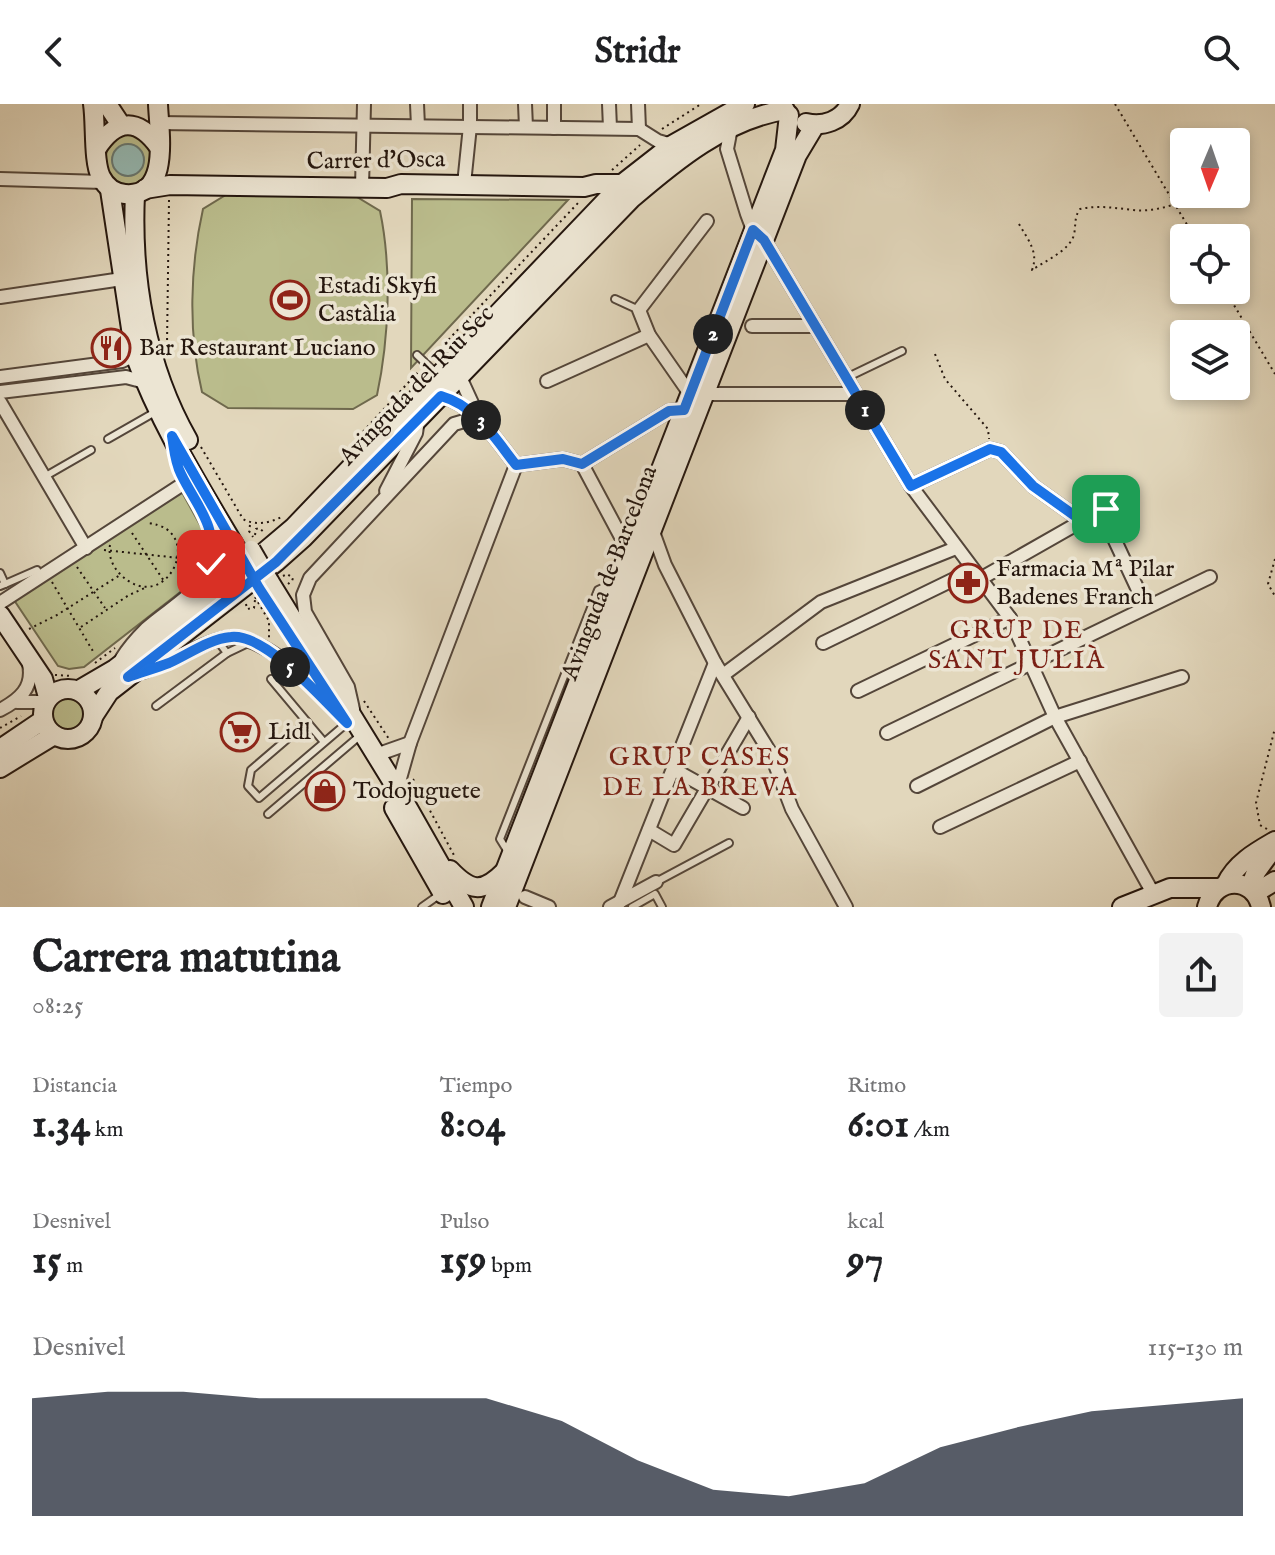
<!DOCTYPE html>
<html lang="es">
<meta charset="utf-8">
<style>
:root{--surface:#fff;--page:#f2f2f2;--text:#202124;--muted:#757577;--accent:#111827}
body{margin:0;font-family:"IM FELL English",serif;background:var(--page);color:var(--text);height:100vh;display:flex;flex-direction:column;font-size:30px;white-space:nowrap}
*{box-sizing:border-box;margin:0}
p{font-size:26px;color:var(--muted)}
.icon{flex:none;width:44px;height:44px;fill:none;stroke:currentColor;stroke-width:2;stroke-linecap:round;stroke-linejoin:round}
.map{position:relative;height:803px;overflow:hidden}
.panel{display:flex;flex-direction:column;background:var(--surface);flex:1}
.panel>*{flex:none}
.needle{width:52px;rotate:182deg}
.fabs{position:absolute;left:1170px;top:24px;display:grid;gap:16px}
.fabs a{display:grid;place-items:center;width:80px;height:80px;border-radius:8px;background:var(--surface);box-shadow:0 4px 12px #0003;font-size:40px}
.pin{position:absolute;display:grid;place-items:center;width:68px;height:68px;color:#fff;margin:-34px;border-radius:16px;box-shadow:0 4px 12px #0006}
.km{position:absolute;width:40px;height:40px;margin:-20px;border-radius:50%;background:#222;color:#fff;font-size:22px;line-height:40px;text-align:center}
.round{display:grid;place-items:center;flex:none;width:84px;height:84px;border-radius:8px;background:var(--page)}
.summary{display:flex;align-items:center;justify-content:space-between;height:136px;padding:0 32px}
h1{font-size:44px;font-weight:700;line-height:60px}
.figures{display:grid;grid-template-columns:repeat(3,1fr);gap:12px;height:136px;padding:8px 32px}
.figures div{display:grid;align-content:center}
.figures b{font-size:40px;font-weight:700}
.figures small{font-size:22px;font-weight:400}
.figures p{font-size:22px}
.chart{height:224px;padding:16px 32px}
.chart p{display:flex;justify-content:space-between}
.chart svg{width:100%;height:144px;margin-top:8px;fill:var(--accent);opacity:.7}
header{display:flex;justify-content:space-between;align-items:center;height:104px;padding:0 32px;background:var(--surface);font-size:36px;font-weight:700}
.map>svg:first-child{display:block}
.green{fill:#babc8c;stroke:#6f694d;stroke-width:2}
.water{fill:#95b9b3;stroke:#687871;stroke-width:2}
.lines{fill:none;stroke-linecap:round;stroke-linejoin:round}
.lane-casing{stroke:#54463a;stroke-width:10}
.street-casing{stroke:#54463a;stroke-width:16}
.secondary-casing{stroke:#24160e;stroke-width:22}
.path{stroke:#24160e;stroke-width:2;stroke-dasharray:2 4;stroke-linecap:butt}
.lane{stroke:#ece5d3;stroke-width:6}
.street{stroke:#ece5d3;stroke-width:12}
.secondary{stroke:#ece5d3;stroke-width:18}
.secondary-bridge-casing{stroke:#24160e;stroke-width:22;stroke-linecap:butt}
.path-bridge{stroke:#24160e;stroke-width:2;stroke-dasharray:2 4;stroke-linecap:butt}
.secondary-bridge{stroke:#ece5d3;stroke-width:18}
.route-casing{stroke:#fff;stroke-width:16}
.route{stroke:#1a73e8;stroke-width:10}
.labels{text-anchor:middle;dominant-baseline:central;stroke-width:7;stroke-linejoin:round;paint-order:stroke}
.street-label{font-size:24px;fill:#24160e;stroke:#ece5d3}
.poi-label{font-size:24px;fill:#24160e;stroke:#ece5d3;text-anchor:start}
.neighbourhood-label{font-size:26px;letter-spacing:2px;fill:#7a1f14;stroke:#ece5d3}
</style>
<header><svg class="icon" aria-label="back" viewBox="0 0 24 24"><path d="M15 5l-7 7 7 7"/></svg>Stridr<svg class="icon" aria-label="search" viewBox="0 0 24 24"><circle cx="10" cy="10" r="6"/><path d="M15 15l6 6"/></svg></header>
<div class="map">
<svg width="1275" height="803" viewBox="0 0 1275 803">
<rect width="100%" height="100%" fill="#e2d7bc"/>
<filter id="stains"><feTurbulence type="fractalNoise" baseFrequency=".0025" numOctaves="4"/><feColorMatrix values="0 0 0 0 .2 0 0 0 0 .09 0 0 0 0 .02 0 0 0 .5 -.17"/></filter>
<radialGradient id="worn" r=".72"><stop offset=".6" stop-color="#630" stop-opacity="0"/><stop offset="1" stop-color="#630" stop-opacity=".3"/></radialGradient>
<g class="green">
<path d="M134 28 152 46 150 71 130 85C103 76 99 58 113 34Z"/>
<path d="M229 89 352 90 380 107C392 164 389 235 377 291L353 305 228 304 202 288C188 229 190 163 203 105Z"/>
<path d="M412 95 568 96 411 264Z"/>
<path d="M178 381 204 428V458L188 482 84 563 69 565 58 562 10 490Z"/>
<circle cx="68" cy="609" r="18"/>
</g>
<circle class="water" cx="128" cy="56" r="16"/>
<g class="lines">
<defs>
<g id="lane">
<path d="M615 195 639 206"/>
<path d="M417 251 437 270"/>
<path d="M848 273 902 247"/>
<path d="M108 335 157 307"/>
<path d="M44 373 91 346"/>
<path d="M0 469 5 480 0 482"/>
<path d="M5 480 37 466"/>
<path d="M217 536 227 549 248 539"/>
<path d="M271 575 307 618"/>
<path d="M156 602 227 549"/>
<path d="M324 638 307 618 251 666 248 682 259 694 347 619"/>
<path d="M268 710 356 635"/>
<path d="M508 748 500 735 598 486 611 480"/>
<path d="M656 778 729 739"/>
<path d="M422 803 439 791"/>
<path d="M632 803 655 790 662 803"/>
</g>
<g id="street">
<path d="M417 0 418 22"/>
<path d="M525 0 526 23"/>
<path d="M554 0V24"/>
<path d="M609 0 610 24"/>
<path d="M638 0 639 25"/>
<path d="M158 19 639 25 658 37 672 41"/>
<path d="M731 24 727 45 747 110 753 126 764 136 911 382 1010 514 1055 613 1154 791"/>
<path d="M0 75 103 78"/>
<path d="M464 80 470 22V0"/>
<path d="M362 83 364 0"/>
<path d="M0 193 122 175"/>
<path d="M752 222H815"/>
<path d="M0 273 122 257 135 251"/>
<path d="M460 273 477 310"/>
<path d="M547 277 649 231"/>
<path d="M0 288 126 273 145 278"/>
<path d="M690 290 649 231 639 206 707 117"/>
<path d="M704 290H855"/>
<path d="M441 292C476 302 494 333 516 361L563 355 582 360 629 448"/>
<path d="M0 298 86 444"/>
<path d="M582 360 669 307 684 306"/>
<path d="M911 382 990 345 1001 348 1033 382 1082 417H1090L1111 428 1146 503"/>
<path d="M386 387 416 329 418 316"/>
<path d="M1090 417 1124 393"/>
<path d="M652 425 665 461 715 559 771 650 792 705 846 803"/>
<path d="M980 475 1082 417"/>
<path d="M0 499 186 378"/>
<path d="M823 539 973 466"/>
<path d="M122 554C129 543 137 534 146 525 173 500 221 480 213 435 208 405 182 381 176 351"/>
<path d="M143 568C168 559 192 544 217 536 263 520 318 590 347 619"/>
<path d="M723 571 821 498 956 444"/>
<path d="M858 587 1010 514"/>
<path d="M17 598H45"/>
<path d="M353 605 348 583 305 508 303 491 310 474 454 320 478 313"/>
<path d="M0 606C19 596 34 584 29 560"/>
<path d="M887 629 1210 473"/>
<path d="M376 651 410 639"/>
<path d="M673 665 743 704"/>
<path d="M917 682 1055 613 1182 573"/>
<path d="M397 685 410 639 516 361"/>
<path d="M940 723 1080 657"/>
<path d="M649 726 674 741 749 613"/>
<path d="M525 793 549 803"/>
<path d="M620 798 715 559"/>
<path d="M610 803 656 778"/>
</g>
<g id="secondary">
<path d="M93 0C96 20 93 58 101 73 106 83 114 89 125 90 171 94 159 28 158 0"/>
<path d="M107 0 121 21"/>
<path d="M806 19C823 23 842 17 850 0"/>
<path d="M97 44C117 14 138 14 159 43"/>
<path d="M145 85 170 81 387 84 401 80 584 83 596 80H622"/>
<path d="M110 86 135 251C161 323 203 388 241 453"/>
<path d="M135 90C131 175 146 262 188 336"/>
<path d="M269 477 397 685 464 803"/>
<path d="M0 511 43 575 48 593"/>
<circle cx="68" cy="610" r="25"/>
<path d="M79 586 115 565 230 477 293 424 622 80 672 41 745 0"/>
<path d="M94 611 109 588 276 458 303 434 631 95C675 57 726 15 785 6"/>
<path d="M0 645 43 616"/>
<path d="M0 664 54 631"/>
<path d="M394 704 443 790"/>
<path d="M450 766C470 787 482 790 504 768"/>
<path d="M1226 780C1236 759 1256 748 1275 737"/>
<path d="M1250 784 1256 768 1275 742"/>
<path d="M1255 789 1275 777"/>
<path d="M491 803 785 46 789 11"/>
<path d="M506 803 797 51 815 21"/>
<path d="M1122 803 1170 784H1218"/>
<path d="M1207 803C1215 772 1254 772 1261 803"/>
</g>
</defs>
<use href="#lane" class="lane-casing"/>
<use href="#street" class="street-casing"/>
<use href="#secondary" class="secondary-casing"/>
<g class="path">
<path d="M1115 0 1195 134"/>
<path d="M662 25 701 0"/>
<path d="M612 66 640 41"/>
<path d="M169 96 167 240 169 253"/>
<path d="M1019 120C1028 136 1039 148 1032 166 1045 157 1069 147 1074 131 1076 121 1074 113 1080 105 1098 101 1115 104 1133 106 1150 108 1168 103 1184 97L1187 90"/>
<path d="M1225 186 1275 270"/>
<path d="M935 250 945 275 988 325 989 335"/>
<path d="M432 253 579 98"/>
<path d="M359 332 419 267"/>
<path d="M201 343 243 415C255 422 271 419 283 412"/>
<path d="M250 421 249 427 253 433"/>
<path d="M132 429 164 477"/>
<path d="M255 431 256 425 259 424 265 429"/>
<path d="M110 441C108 452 113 463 120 470 166 516 209 424 147 419"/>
<path d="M104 446 198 456 200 454"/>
<path d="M1275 455 1268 480 1275 492"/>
<path d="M77 463 105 504"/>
<path d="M283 472 287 470 293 474 292 477 288 480"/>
<path d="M52 478 94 549"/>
<path d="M255 493 269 517V534"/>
<path d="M246 500 247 505 254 504 255 496"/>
<path d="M81 523 129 491 147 483"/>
<path d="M29 525 57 511 120 471"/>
<path d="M95 559 115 544"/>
<path d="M55 571 72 572"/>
<path d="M364 597 389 635"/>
<path d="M0 624 21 612"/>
<path d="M413 675 455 753"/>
<path d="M1267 725 1260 721 1256 699 1275 624"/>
</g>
<use href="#lane" class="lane"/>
<use href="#street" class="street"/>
<use href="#secondary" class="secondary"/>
<defs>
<path id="secondary-bridge" d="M251 446 269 477"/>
</defs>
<use href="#secondary-bridge" class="secondary-bridge-casing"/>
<path class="path-bridge" d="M234 458 252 488"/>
<use href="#secondary-bridge" class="secondary-bridge"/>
</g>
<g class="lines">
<defs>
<path id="route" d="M211 460C217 420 197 403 181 370 175 359 174 344 172 332L259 484 347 619C323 596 266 529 231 533 209 535 189 550 169 559 156 564 142 568 128 573L276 458 441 292C476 302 494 333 516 361L563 355 582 360 669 307 684 306 753 126 764 136 911 382 990 345 1001 348 1033 382 1082 417H1090L1106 405"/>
</defs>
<use href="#route" class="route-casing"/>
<use href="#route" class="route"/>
</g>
<defs>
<symbol id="stadium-ring" viewBox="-11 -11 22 22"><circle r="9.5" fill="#ece5d3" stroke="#8f2418" stroke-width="1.5"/><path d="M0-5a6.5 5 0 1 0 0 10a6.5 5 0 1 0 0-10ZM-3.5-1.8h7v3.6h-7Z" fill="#8f2418"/></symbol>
<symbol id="restaurant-ring" viewBox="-11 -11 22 22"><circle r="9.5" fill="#ece5d3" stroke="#8f2418" stroke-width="1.5"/><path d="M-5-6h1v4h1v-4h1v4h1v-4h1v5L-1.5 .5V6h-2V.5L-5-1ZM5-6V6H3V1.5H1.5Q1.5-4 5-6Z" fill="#8f2418"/></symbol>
<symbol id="pharmacy-ring" viewBox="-11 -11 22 22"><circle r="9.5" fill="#ece5d3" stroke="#8f2418" stroke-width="1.5"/><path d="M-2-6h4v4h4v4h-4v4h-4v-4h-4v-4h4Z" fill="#8f2418"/></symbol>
<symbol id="supermarket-ring" viewBox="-11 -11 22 22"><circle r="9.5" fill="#ece5d3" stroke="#8f2418" stroke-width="1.5"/><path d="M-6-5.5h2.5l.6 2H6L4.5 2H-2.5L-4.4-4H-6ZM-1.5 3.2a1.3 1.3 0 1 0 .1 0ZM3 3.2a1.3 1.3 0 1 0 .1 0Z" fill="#8f2418"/></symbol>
<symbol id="shop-ring" viewBox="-11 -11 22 22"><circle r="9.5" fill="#ece5d3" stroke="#8f2418" stroke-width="1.5"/><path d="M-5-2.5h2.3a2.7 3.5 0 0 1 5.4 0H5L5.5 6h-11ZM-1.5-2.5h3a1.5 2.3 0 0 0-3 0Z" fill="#8f2418"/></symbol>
</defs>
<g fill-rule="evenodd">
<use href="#stadium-ring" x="268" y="174" width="44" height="44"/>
<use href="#restaurant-ring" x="89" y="222" width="44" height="44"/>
<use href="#pharmacy-ring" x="946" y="457" width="44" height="44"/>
<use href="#supermarket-ring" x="218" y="606" width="44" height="44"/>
<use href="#shop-ring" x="303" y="665" width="44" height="44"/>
</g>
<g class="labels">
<g class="street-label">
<text transform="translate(376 57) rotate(-1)">Carrer d'Osca</text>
<text transform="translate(417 282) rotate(-46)">Avinguda del Riu Sec</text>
<text transform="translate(610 469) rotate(-69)">Avinguda de Barcelona</text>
</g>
<g class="poi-label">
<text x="318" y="182">Estadi Skyfi<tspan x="318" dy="28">Castàlia</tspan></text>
<text x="139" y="244">Bar Restaurant Luciano</text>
<text x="996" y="465">Farmacia Mª Pilar<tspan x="996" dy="28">Badenes Franch</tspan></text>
<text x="268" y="628">Lidl</text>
<text x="353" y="687">Todojuguete</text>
</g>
<g class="neighbourhood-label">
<text x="1017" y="526">GRUP DE<tspan x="1017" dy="30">SANT JULIÀ</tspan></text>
<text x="700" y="653">GRUP CASES<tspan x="700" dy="30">DE LA BREVA</tspan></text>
</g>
</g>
<rect width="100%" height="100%" filter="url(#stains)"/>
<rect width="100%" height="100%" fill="url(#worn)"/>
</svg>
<div class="fabs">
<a><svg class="needle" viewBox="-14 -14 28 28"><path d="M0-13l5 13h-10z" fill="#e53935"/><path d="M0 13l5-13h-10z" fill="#757577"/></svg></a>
<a><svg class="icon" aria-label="locate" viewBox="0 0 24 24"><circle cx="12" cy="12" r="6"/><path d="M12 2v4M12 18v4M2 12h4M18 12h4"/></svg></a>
<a><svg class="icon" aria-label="layers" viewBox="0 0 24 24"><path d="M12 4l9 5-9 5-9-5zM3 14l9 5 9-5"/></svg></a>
</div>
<div class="pin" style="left:1106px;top:405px;background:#1e9e55"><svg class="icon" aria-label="arrive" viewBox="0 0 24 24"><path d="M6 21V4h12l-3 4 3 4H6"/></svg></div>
<div class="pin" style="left:211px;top:460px;background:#d93025"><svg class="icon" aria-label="check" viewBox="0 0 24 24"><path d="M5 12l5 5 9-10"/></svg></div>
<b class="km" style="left:865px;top:306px">1</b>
<b class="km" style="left:713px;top:230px">2</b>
<b class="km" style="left:481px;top:316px">3</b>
<b class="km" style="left:290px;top:563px">5</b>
</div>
<section class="panel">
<div class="summary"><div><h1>Carrera matutina</h1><p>08:25</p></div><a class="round"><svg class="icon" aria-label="share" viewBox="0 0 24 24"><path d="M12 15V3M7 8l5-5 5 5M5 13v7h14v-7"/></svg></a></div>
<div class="figures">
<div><p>Distancia</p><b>1.34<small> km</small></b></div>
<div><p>Tiempo</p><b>8:04</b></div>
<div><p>Ritmo</p><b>6:01<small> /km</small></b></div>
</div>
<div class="figures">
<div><p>Desnivel</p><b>15<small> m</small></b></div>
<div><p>Pulso</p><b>159<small> bpm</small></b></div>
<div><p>kcal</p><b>97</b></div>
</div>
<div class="chart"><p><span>Desnivel</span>115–130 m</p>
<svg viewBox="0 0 160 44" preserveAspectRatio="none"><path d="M0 44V8L10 6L20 6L30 8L40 8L50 8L60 8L70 15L80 27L90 36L100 38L110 34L120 23L130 17L140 12L150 10L160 8V44z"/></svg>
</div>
</section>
